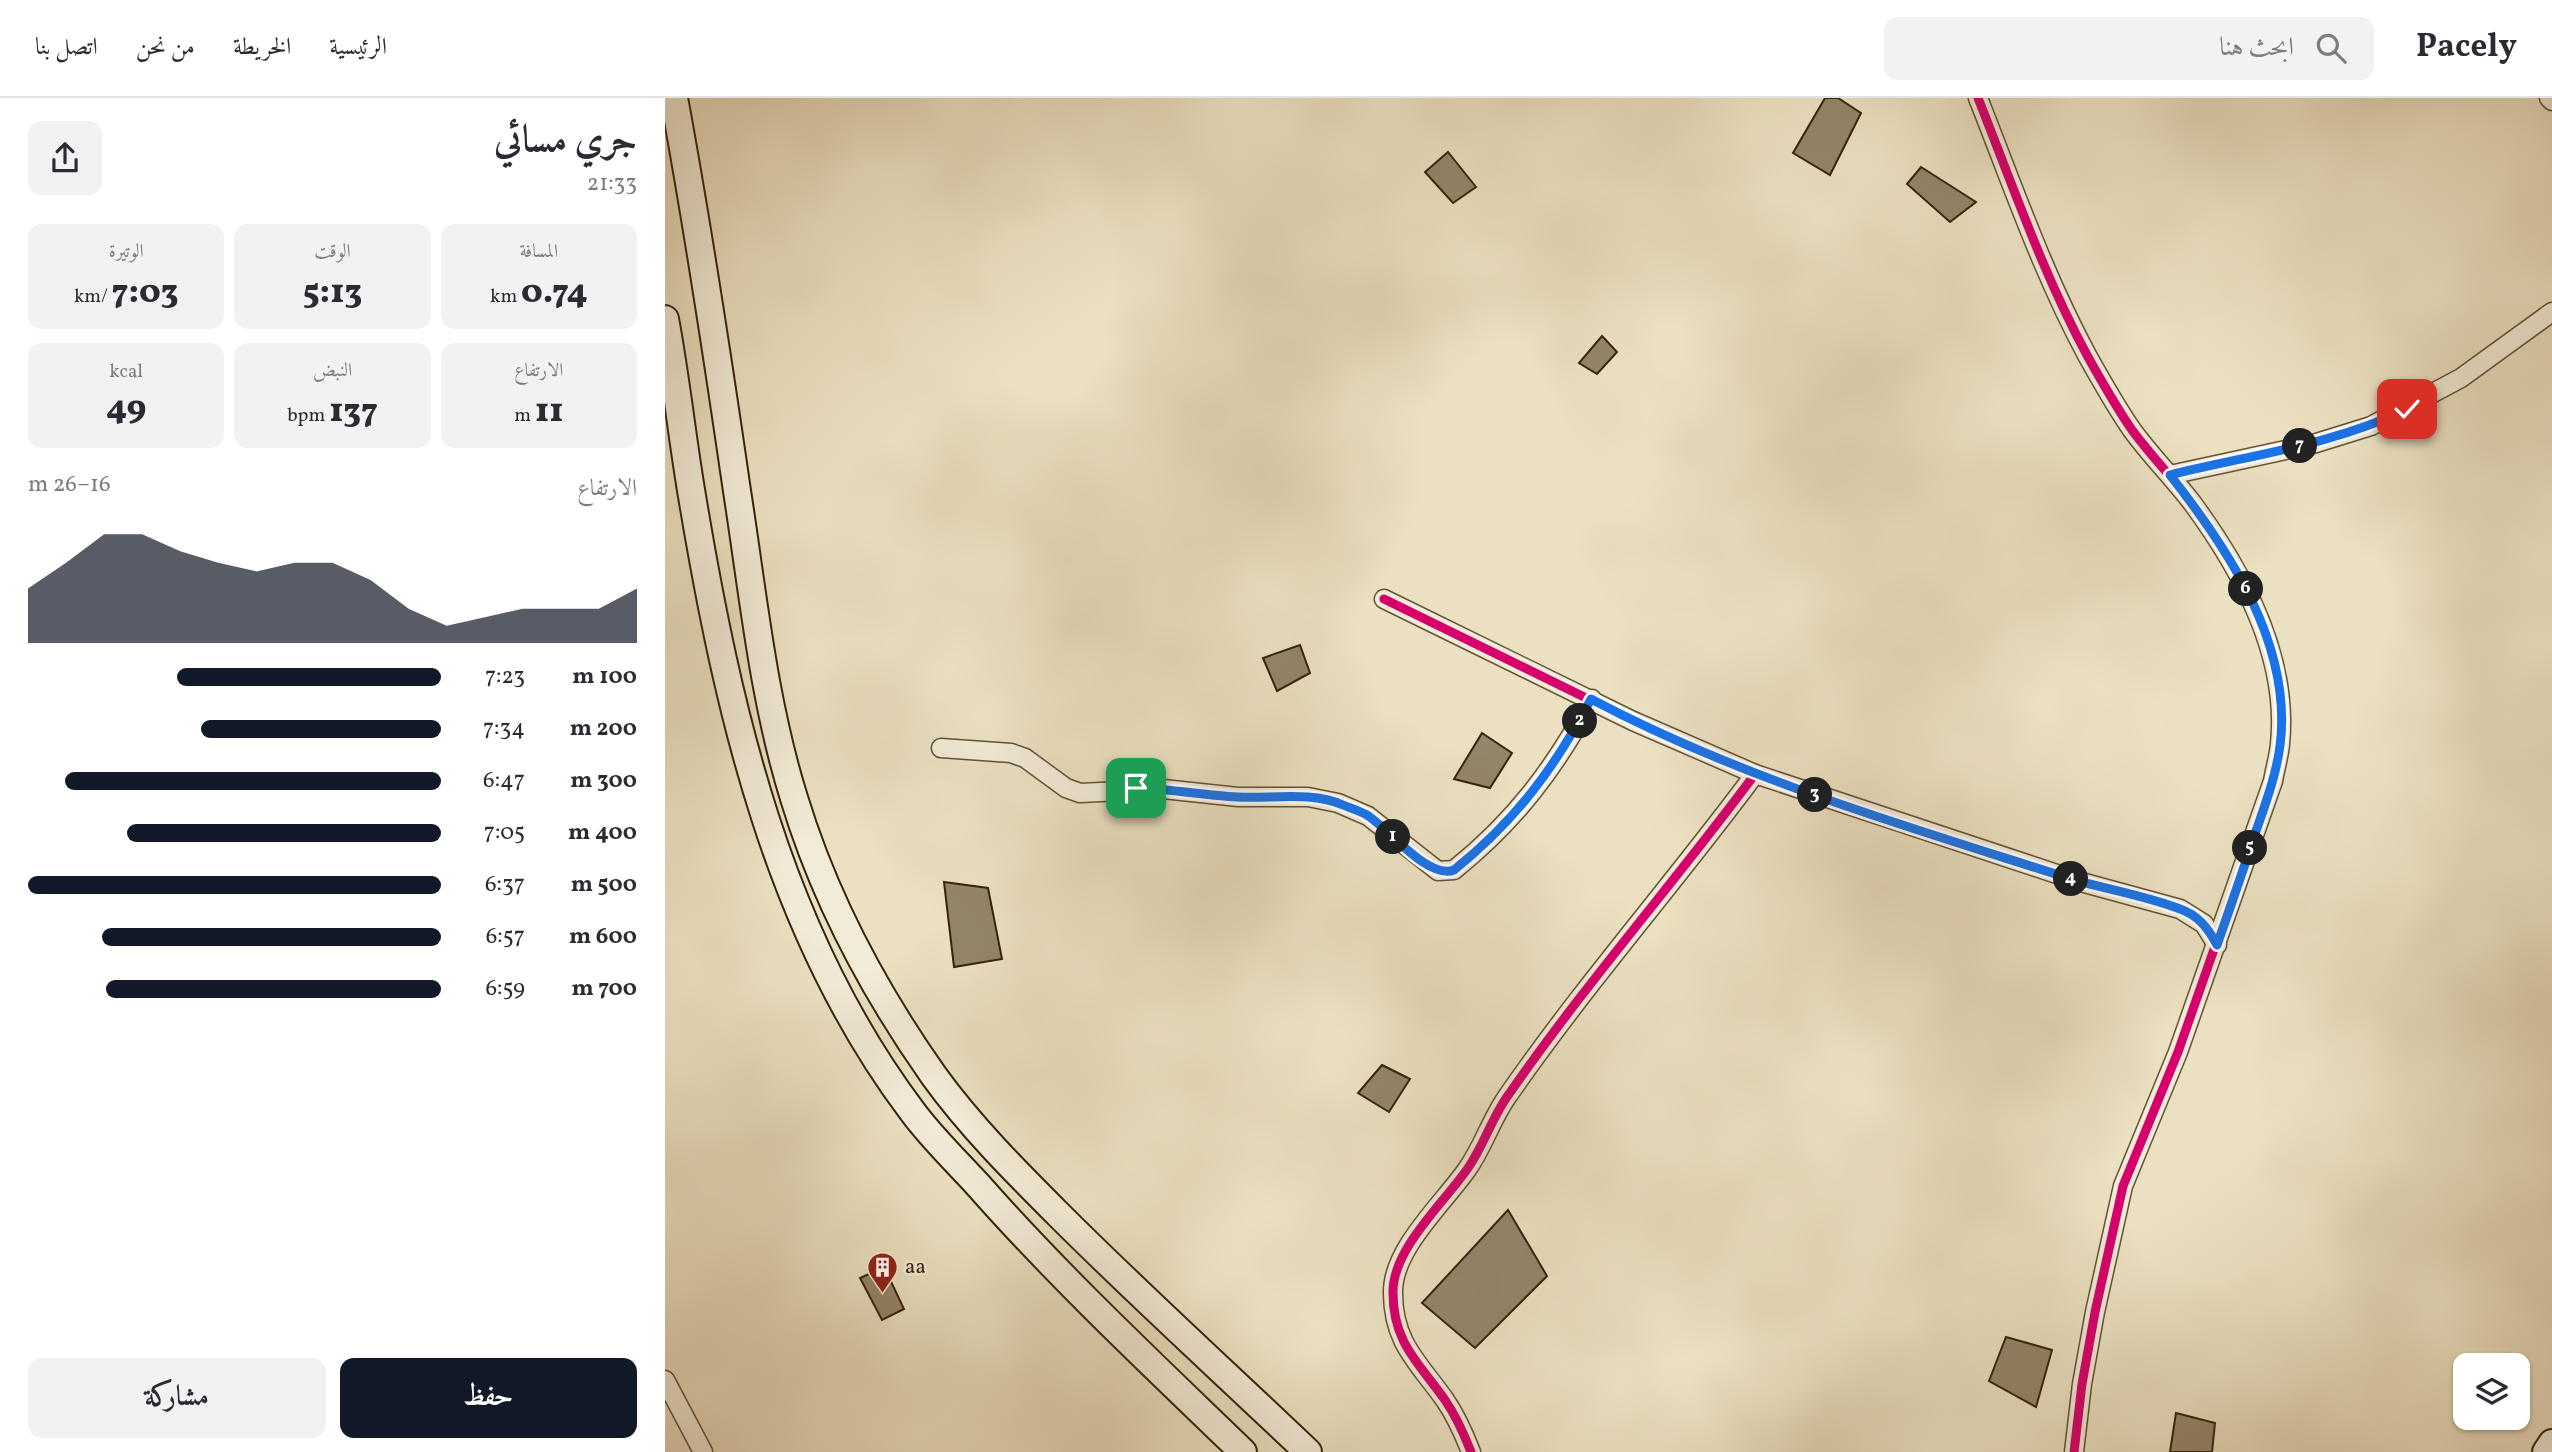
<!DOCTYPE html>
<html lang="ar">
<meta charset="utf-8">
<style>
:root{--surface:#fff;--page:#f2f2f3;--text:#2b2b33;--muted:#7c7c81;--line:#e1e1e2;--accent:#111827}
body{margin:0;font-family:Vollkorn,Amiri,serif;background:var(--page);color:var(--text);direction:rtl;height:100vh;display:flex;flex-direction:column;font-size:26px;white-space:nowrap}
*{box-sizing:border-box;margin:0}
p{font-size:23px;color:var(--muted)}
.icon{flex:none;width:38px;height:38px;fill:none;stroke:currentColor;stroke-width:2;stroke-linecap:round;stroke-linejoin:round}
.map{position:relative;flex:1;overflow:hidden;direction:ltr}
.details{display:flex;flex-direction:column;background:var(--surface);width:665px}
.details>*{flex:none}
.tools{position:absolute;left:1788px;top:1255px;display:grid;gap:14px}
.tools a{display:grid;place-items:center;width:77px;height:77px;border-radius:14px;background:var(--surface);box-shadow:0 2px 5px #0004;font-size:35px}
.pin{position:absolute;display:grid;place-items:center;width:60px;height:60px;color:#fff;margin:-30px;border-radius:14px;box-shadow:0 4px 10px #0006}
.km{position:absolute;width:35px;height:35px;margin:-18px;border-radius:50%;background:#222;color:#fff;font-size:19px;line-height:35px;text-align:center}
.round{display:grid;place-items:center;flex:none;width:74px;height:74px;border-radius:14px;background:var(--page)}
.head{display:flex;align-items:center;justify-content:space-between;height:119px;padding:0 28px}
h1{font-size:38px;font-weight:800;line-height:52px}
.figures{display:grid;grid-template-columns:repeat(3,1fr);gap:10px;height:119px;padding:7px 28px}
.figures div{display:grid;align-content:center;border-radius:14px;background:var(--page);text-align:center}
.figures b{font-size:35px;font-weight:800}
.figures small{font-size:19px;font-weight:400}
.figures p{font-size:19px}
.chart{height:196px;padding:14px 28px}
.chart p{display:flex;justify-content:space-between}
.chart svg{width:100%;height:126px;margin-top:7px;fill:var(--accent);opacity:.7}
.action{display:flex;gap:14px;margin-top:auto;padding:14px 28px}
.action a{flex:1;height:80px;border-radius:14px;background:var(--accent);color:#fff;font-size:28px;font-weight:800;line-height:80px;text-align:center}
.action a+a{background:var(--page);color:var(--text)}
ul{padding:0 28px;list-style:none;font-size:23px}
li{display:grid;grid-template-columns:112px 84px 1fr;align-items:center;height:52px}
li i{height:18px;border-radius:9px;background:var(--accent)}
header{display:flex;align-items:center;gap:42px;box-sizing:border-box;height:98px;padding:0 35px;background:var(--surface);border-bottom:2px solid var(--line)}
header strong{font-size:33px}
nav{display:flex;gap:38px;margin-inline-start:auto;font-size:24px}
.search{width:490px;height:63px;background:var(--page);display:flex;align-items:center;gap:18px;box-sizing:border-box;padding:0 24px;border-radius:14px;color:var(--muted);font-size:26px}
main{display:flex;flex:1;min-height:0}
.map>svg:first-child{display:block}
.building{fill:#93856a;stroke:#34230b;stroke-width:2}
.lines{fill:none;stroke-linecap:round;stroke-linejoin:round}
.street-casing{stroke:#625238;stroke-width:21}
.secondary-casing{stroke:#34230b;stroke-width:30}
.street{stroke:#f2ebd7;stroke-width:18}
.secondary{stroke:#f2ebd7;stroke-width:26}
.cycleway-casing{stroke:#f2ebd7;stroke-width:13}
.cycleway{stroke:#d6006c;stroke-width:9}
.route-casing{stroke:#fff;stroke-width:14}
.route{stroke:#1a73e8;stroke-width:9}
.labels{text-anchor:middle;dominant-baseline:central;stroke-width:5;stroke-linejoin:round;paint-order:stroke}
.poi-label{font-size:21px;fill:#34230b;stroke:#f2ebd7;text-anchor:start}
</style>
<header>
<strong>Pacely</strong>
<div class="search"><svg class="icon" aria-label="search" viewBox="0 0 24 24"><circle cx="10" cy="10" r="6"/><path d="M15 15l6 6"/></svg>ابحث هنا</div>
<nav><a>الرئيسية</a><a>الخريطة</a><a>من نحن</a><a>اتصل بنا</a></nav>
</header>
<main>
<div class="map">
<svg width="1887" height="1354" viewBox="0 0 1887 1354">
<rect width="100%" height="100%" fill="#ebe0c1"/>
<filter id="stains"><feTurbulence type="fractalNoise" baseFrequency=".00286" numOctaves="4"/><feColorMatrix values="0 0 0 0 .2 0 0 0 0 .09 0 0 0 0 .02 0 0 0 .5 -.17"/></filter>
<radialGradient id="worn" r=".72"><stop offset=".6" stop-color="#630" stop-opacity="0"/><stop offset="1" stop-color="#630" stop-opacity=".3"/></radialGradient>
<g class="building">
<path d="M1160 0H1173L1196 15 1165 77 1128 55Z"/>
<path d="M783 54 811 89 788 105 760 74Z"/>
<path d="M1256 69 1311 104 1285 124 1242 86Z"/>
<path d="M937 238 952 254 932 276 914 265Z"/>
<path d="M635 547 645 575 612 593 598 560Z"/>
<path d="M817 635 847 655 825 690 789 681Z"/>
<path d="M279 784 323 790 337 861 289 869Z"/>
<path d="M717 967 745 981 724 1014 693 995Z"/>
<path d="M843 1112 882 1178 810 1250 757 1205Z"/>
<path d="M215 1171 221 1173 239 1211 217 1222 195 1180Z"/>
<path d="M1341 1239 1387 1252 1371 1309 1324 1283Z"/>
<path d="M1511 1315 1550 1325 1547 1354H1505Z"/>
</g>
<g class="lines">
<defs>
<g id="street">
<path d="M1313 0C1348 88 1378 176 1423 259 1437 284 1451 309 1467 332 1486 358 1509 381 1528 406 1578 474 1624 559 1615 646 1614 658 1610 671 1608 683L1513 954 1458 1088 1430 1214 1417 1286 1409 1354"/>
<path d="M1884 0 1887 3"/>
<path d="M1505 377 1648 346 1706 328 1796 280 1887 214"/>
<path d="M719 501 968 623 1090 676 1416 784 1515 811 1539 826 1552 847"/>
<path d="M276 650 346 655 360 660 401 690 415 695 498 691 573 699H643L673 705 703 718 773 773 789 772C850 723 890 670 927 601"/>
<path d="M0 1282 38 1354"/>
<path d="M806 1354C799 1336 791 1318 780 1302 754 1265 728 1245 728 1195 727 1151 779 1105 803 1070 819 1047 827 1019 844 996 921 885 1010 784 1090 676"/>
</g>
<g id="secondary">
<path d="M9 0C33 130 53 262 72 393 88 495 98 601 129 700 159 799 209 893 269 978 305 1028 350 1073 394 1117 475 1198 560 1275 643 1354"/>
<path d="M0 221C11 280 17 339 27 398 63 614 113 835 247 1013 266 1039 291 1063 313 1087 396 1181 488 1267 578 1354"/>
<path d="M1881 1354 1887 1345"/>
</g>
</defs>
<use href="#street" class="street-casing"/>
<use href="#secondary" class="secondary-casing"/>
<use href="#street" class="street"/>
<use href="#secondary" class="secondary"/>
<defs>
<g id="cycleway">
<path d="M1313 0C1348 88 1378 176 1423 259 1437 284 1451 309 1467 332 1486 358 1509 381 1528 406 1578 474 1624 559 1615 646 1614 658 1610 671 1608 683L1513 954 1458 1088 1430 1214 1417 1286 1409 1354"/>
<path d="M719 501 968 623 1090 676 1416 784 1515 811 1539 826 1552 847"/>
<path d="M806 1354C799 1336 791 1318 780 1302 754 1265 728 1245 728 1195 727 1151 779 1105 803 1070 819 1047 827 1019 844 996 921 885 1010 784 1090 676"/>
</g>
</defs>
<use href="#cycleway" class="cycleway-casing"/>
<use href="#cycleway" class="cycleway"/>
</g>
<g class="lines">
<defs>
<path id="route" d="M471 690C505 691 538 697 572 699 606 701 646 693 678 707 685 710 695 713 702 717 724 731 763 782 789 772 850 723 890 670 926 601 1077 681 1241 728 1403 780 1439 791 1479 797 1515 811 1533 817 1543 830 1552 847 1565 810 1578 773 1590 736 1600 707 1611 678 1615 648 1628 548 1564 452 1505 377 1585 357 1668 347 1742 311"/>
</defs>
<use href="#route" class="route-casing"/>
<use href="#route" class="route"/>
</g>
<defs>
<symbol id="building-pin" viewBox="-11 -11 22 30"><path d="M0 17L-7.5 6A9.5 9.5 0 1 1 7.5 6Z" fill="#8f2418" stroke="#f2ebd7"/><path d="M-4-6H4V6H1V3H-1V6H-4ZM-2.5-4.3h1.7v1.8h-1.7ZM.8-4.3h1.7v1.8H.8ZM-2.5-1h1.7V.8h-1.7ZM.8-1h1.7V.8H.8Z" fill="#fff"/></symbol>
</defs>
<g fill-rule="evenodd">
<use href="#building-pin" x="200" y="1152" width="35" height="47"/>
</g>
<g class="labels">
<g class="poi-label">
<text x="240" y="1169">aa</text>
</g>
</g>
<rect width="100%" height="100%" filter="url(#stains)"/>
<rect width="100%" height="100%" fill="url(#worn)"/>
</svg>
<div class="tools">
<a><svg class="icon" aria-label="layers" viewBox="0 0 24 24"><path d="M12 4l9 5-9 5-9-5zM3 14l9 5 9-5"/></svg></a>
</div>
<div class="pin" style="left:471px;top:690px;background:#1e9e55"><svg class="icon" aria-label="arrive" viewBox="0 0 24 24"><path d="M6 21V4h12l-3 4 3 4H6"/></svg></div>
<div class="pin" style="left:1742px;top:311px;background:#d93025"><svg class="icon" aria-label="check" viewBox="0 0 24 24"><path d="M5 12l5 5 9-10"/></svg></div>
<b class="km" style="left:728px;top:739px">1</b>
<b class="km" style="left:915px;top:623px">2</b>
<b class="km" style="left:1150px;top:697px">3</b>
<b class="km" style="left:1406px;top:781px">4</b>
<b class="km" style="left:1585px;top:750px">5</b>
<b class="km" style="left:1581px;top:491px">6</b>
<b class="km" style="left:1635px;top:348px">7</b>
</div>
<section class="details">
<div class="head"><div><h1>جري مسائي</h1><p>21:33</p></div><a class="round"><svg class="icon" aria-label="share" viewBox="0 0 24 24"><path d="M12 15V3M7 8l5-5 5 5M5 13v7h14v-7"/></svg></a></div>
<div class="figures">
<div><p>المسافة</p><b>0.74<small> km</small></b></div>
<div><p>الوقت</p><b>5:13</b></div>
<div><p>الوتيرة</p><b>7:03<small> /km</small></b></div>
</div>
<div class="figures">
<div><p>الارتفاع</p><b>11<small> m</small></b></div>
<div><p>النبض</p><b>137<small> bpm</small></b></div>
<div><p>kcal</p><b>49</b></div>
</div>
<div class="chart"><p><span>الارتفاع</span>16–26 m</p>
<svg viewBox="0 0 160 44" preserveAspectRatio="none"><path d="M0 44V25L10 16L20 6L30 6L40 12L50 16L60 19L70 16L80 16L90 22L100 32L110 38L120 35L130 32L140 32L150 32L160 25V44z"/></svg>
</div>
<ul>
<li><b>100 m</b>7:23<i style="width:64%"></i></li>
<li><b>200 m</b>7:34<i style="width:58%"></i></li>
<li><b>300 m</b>6:47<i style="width:91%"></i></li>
<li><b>400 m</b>7:05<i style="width:76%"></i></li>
<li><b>500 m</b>6:37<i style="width:100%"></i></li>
<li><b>600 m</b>6:57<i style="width:82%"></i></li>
<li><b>700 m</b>6:59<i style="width:81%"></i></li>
</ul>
<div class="action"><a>حفظ</a><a>مشاركة</a></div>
</section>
</main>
